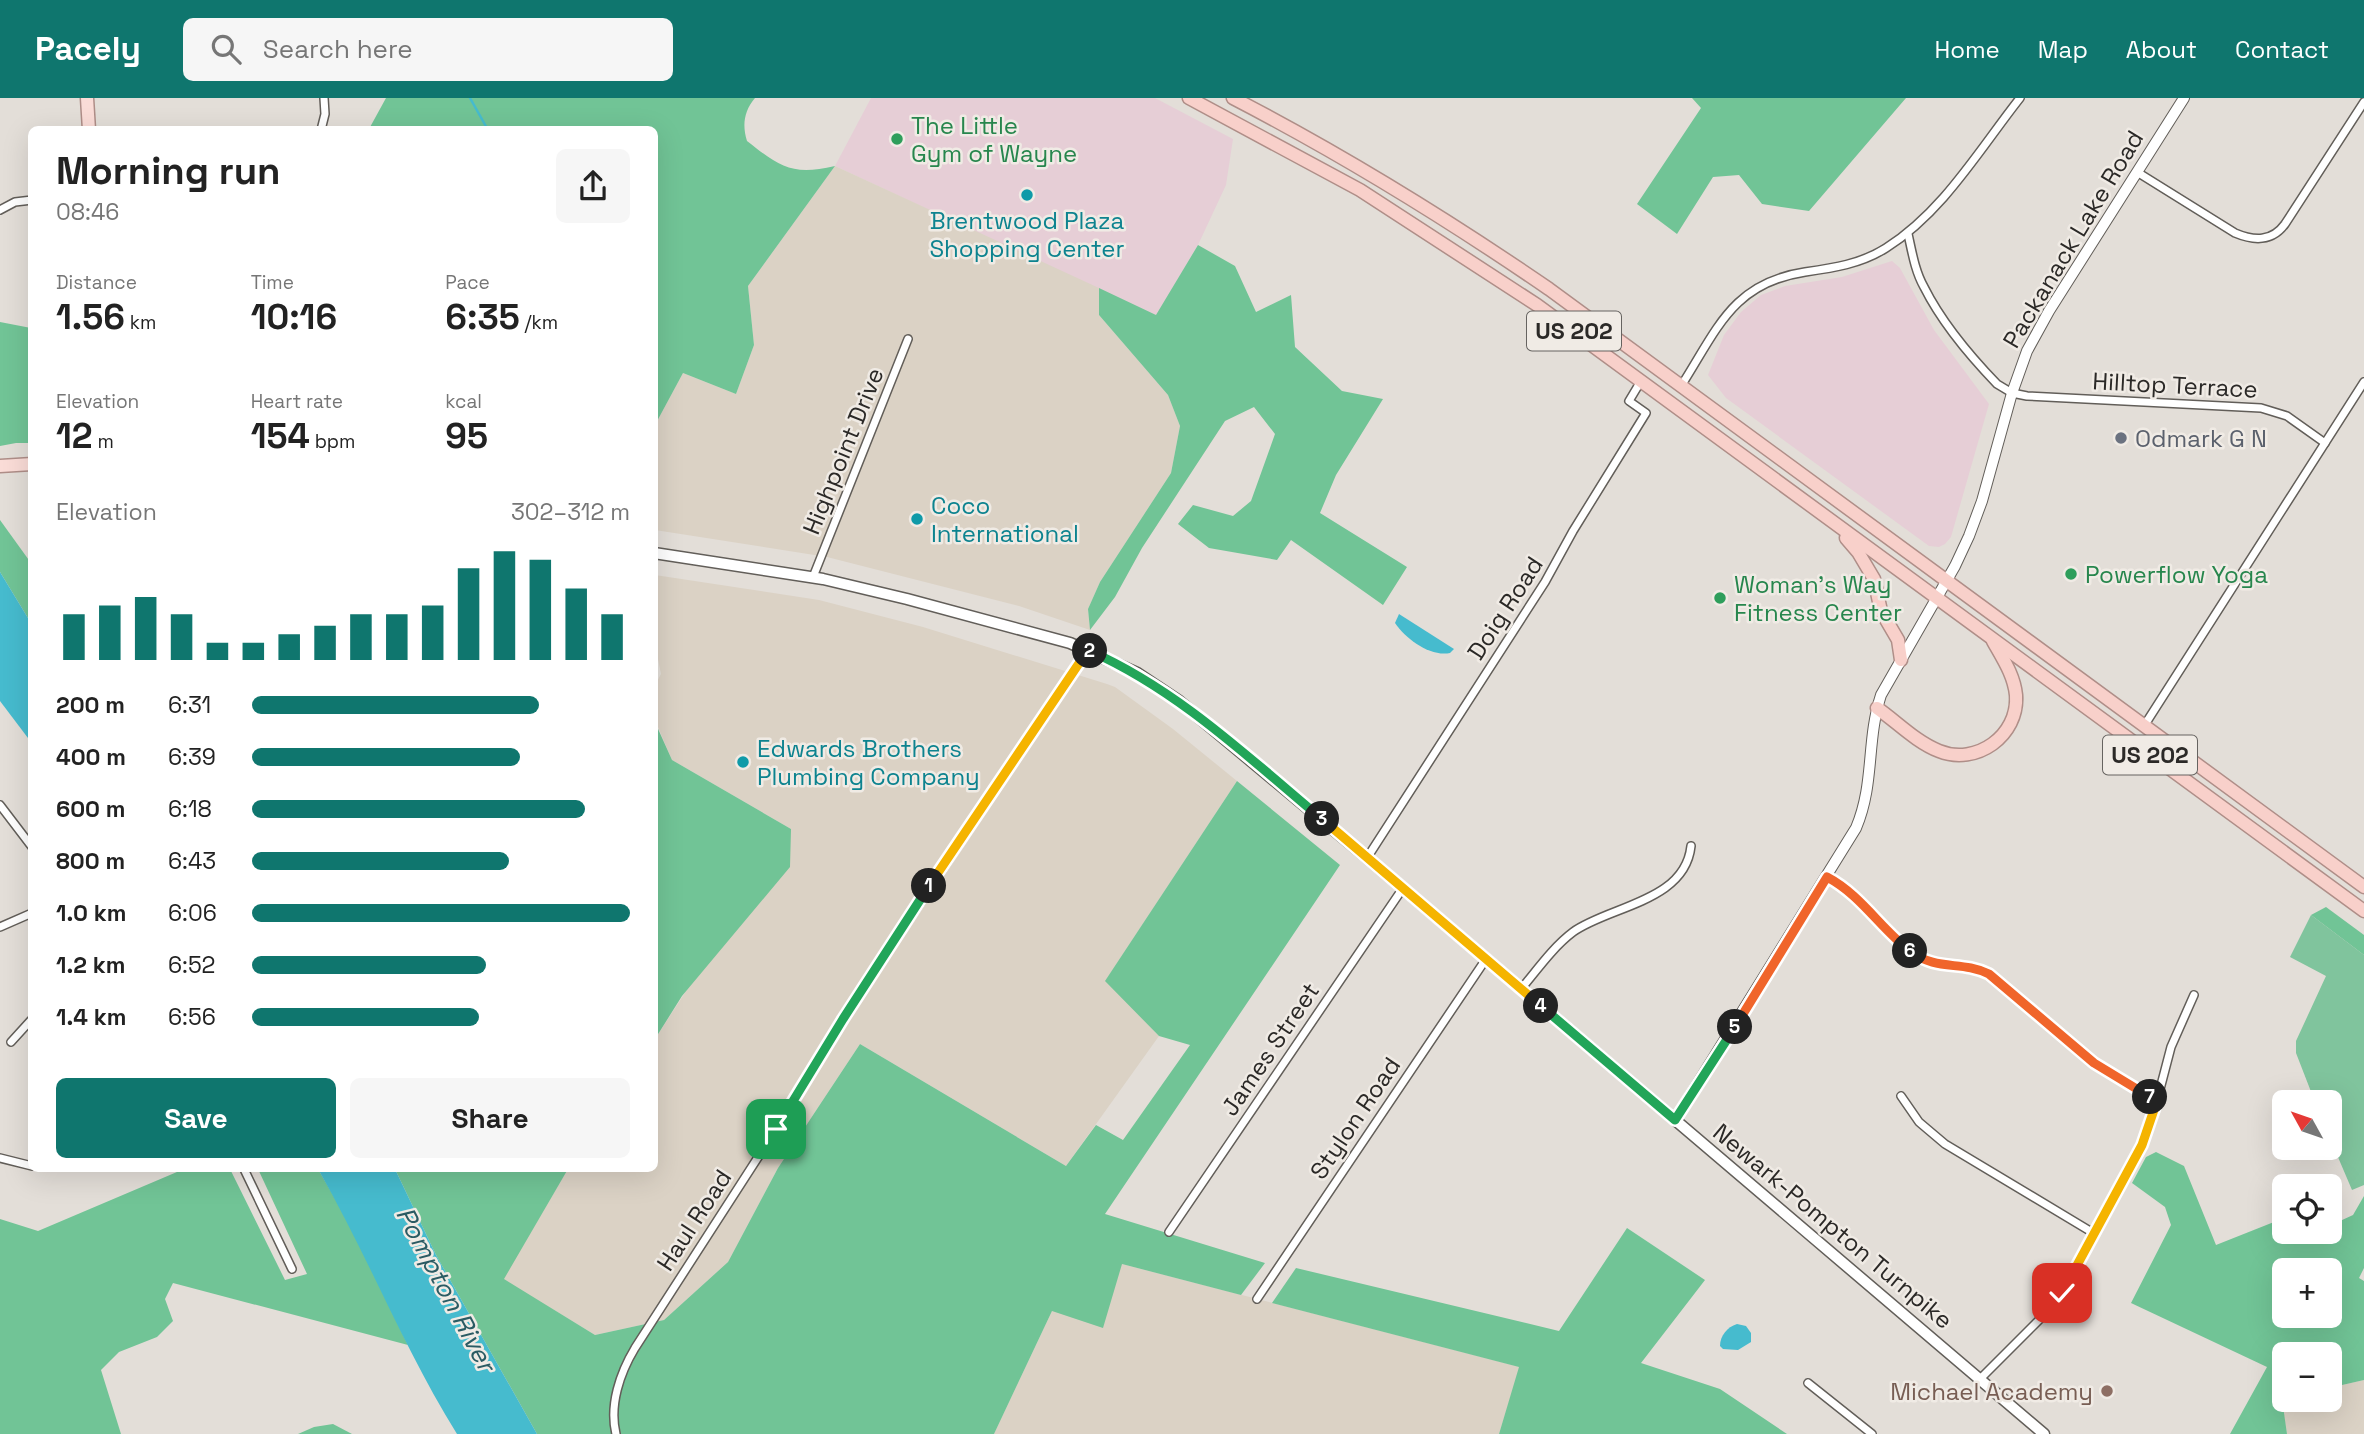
<!DOCTYPE html>
<meta charset="utf-8">
<style>
:root{--surface:#fff;--page:#f6f6f6;--text:#222;--muted:#767676;--accent:#0f766e}
body{margin:0;font-family:"Space Grotesk",sans-serif;background:var(--page);color:var(--text);height:100vh;display:flex;flex-direction:column;font-size:26px;white-space:nowrap}
*{box-sizing:border-box;margin:0}
p{font-size:23px;color:var(--muted)}
.icon{flex:none;width:38px;height:38px;fill:none;stroke:currentColor;stroke-width:2;stroke-linecap:round;stroke-linejoin:round}
.map{position:relative;flex:1;overflow:hidden}
.drawer{position:absolute;left:28px;top:28px;width:630px;height:1046px;display:flex;flex-direction:column;background:var(--surface);border-radius:10px;box-shadow:0 7px 28px #0002}
.drawer>*{flex:none}
.needle{width:46px;rotate:310deg}
.fabs{position:absolute;left:2272px;top:992px;display:grid;gap:14px}
.fabs a{display:grid;place-items:center;width:70px;height:70px;border-radius:10px;background:var(--surface);box-shadow:0 7px 28px #0002;font-size:35px}
.pin{position:absolute;display:grid;place-items:center;width:60px;height:60px;color:#fff;margin:-30px;border-radius:14px;box-shadow:0 4px 10px #0006}
.km{position:absolute;width:35px;height:35px;margin:-18px;border-radius:50%;background:#222;color:#fff;font-size:19px;line-height:35px;text-align:center}
.round{display:grid;place-items:center;flex:none;width:74px;height:74px;border-radius:10px;background:var(--page)}
.overview{display:flex;align-items:center;justify-content:space-between;height:119px;padding:0 28px}
h1{font-size:38px;font-weight:700;line-height:52px}
.stats{display:grid;grid-template-columns:repeat(3,1fr);gap:10px;height:119px;padding:7px 28px}
.stats div{display:grid;align-content:center}
.stats b{font-size:35px;font-weight:700}
.stats small{font-size:19px;font-weight:400}
.stats p{font-size:19px}
.chart{height:196px;padding:14px 28px}
.chart p{display:flex;justify-content:space-between}
.chart svg{width:100%;height:126px;margin-top:7px;stroke:var(--accent);stroke-width:6}
.button{display:flex;gap:14px;margin-top:auto;padding:14px 28px}
.button a{flex:1;height:80px;border-radius:10px;background:var(--accent);color:#fff;font-size:28px;font-weight:700;line-height:80px;text-align:center}
.button a+a{background:var(--page);color:var(--text)}
ul{padding:0 28px;list-style:none;font-size:23px}
li{display:grid;grid-template-columns:112px 84px 1fr;align-items:center;height:52px}
li i{height:18px;border-radius:9px;background:var(--accent)}
header{display:flex;align-items:center;gap:42px;box-sizing:border-box;height:98px;padding:0 35px;background:var(--accent);color:#fff}
header strong{font-size:33px}
nav{display:flex;gap:38px;margin-inline-start:auto;font-size:24px}
.search{width:490px;height:63px;background:var(--page);display:flex;align-items:center;gap:18px;box-sizing:border-box;padding:0 24px;border-radius:10px;color:var(--muted);font-size:26px}
.map>svg:first-child{display:block}
.commercial{fill:#e6ced6}
.built{fill:#dbd2c5}
.green{fill:#80c49d}
.forest{fill:#71c496;fill-rule:evenodd}
.water{fill:#46bbce}
.lines{fill:none;stroke-linecap:round;stroke-linejoin:round}
.stream{stroke:#46bbce;stroke-width:2.5}
.minor-casing{stroke:#625e59;stroke-width:10}
.tertiary-casing{stroke:#625e59;stroke-width:12}
.secondary-casing{stroke:#625e59;stroke-width:13}
.primary-casing{stroke:#af8e88;stroke-width:15}
.trunk-casing{stroke:#af8e88;stroke-width:15}
.minor{stroke:#fff;stroke-width:7}
.tertiary{stroke:#fff;stroke-width:10}
.secondary{stroke:#fff;stroke-width:10}
.primary{stroke:#fadcd7;stroke-width:12}
.trunk{stroke:#f8d0ca;stroke-width:12}
.split-1-casing{stroke:#fff;stroke-width:14}
.split-2-casing{stroke:#fff;stroke-width:14}
.split-3-casing{stroke:#fff;stroke-width:14}
.split-4-casing{stroke:#fff;stroke-width:14}
.split-5-casing{stroke:#fff;stroke-width:14}
.split-6-casing{stroke:#fff;stroke-width:14}
.split-7-casing{stroke:#fff;stroke-width:14}
.split-8-casing{stroke:#fff;stroke-width:14}
.split-1{stroke:#22a559;stroke-width:9}
.split-2{stroke:#f5b400;stroke-width:9}
.split-3{stroke:#22a559;stroke-width:9}
.split-4{stroke:#f5b400;stroke-width:9}
.split-5{stroke:#22a559;stroke-width:9}
.split-6{stroke:#f0652b;stroke-width:9}
.split-7{stroke:#f0652b;stroke-width:9}
.split-8{stroke:#f5b400;stroke-width:9}
.leisure-dot{fill:#2e9e5b;stroke:#f0ebe5;stroke-width:2.5}
.culture-dot{fill:#0f9aa8;stroke:#f0ebe5;stroke-width:2.5}
.worship-dot{fill:#6b7280;stroke:#f0ebe5;stroke-width:2.5}
.education-dot{fill:#8d6e63;stroke:#f0ebe5;stroke-width:2.5}
.labels{text-anchor:middle;dominant-baseline:central;stroke-width:5;stroke-linejoin:round;paint-order:stroke}
.shield{fill:#f0ebe5;stroke:#666360;stroke-width:2}
.shield-label{font-size:23px;font-weight:bold;fill:#2b2927}
.leisure-label{font-size:24px;fill:#27864d;stroke:#f0ebe5;text-anchor:start}
.culture-label{font-size:24px;fill:#0d838f;stroke:#f0ebe5;text-anchor:start}
.street-label{font-size:24px;fill:#2b2927;stroke:#f0ebe5}
.worship-label{font-size:24px;fill:#5b616d;stroke:#f0ebe5;text-anchor:start}
.education-label{font-size:24px;fill:#785e54;stroke:#f0ebe5;text-anchor:end}
.water-label{font-size:26px;font-style:italic;fill:#2a5b63;stroke:#f0ebe5}
</style>
<header>
<strong>Pacely</strong>
<div class="search"><svg class="icon" aria-label="search" viewBox="0 0 24 24"><circle cx="10" cy="10" r="6"/><path d="M15 15l6 6"/></svg>Search here</div>
<nav><a>Home</a><a>Map</a><a>About</a><a>Contact</a></nav>
</header>
<div class="map">
<svg width="2364" height="1336" viewBox="0 0 2364 1336">
<rect width="100%" height="100%" fill="#e3ded8"/>
<g class="commercial">
<path d="M871 0H1155L1233 41 1226 87 1198 147 1156 218 835 68Z"/>
<path d="M1892 163 1900 170 1934 232 1989 306 1951 439 1945 446 1939 449 1929 448 1726 300 1708 277 1724 237 1741 214 1761 197 1785 188 1842 179Z"/>
</g>
<g class="built">
<path d="M835 68 1099 190V217L1168 297 1180 328 1171 375 1100 484 1088 511 1090 532 1019 508 827 459 655 432V327L683 275 736 296 754 247 748 188Z"/>
<path d="M655 477 819 502 923 529 1107 586 1115 589 1173 631 1237 683 1106 882 1159 938 1066 1068 860 946 778 1070 728 1164 664 1222 595 1237 503 1181 568 1071H654L655 941 791 731 672 662 655 622V587L661 576 655 546Z"/>
<path d="M1122 1166 1520 1269 1499 1336H994L1052 1213Z"/>
<path d="M2364 1282V1336H2287L2281 1300 2329 1302V1290Z"/>
</g>
<path class="green" d="M2311 817 2364 857V1087L2352 1092 2329 1038V1004H2315L2296 955V943L2326 878 2290 859Z"/>
<g class="forest">
<path d="M386 0H755C744 13 742 27 747 43 780 69 792 78 835 68L748 188 754 247 736 296 683 275 655 327 654 32 369 31Z"/>
<path d="M1692 0H1906L1809 113 1762 106 1739 77 1713 79 1677 136 1637 106 1701 10Z"/>
<path d="M1198 147 1235 168 1256 214 1291 197 1295 249 1342 293 1383 301 1336 377 1320 415 1407 469 1383 507 1291 442 1277 462 1209 450 1178 426 1193 407 1233 418 1251 403 1275 336 1254 309 1225 323 1142 450 1115 499 1090 532 1088 511 1100 484 1171 375 1180 328 1168 297 1099 217V190L1156 217Z"/>
<path d="M0 224 31 230V345H16L0 348Z"/>
<path d="M0 422 31 465V525L0 474Z"/>
<path d="M654 622 672 662 791 731 790 769 682 898 655 941Z"/>
<path d="M1237 683 1340 767 1105 1116 1265 1165 1241 1197 1122 1166 1103 1230 1052 1213 994 1336H537L436 1157 395 1071H568L504 1181 595 1237 664 1222 728 1164 778 1070 860 946 1066 1068 1096 1027 1123 1042 1190 947 1159 938 1105 883Z"/>
<path d="M2326 809 2364 837V857L2311 817Z"/>
<path d="M2156 1054 2184 1068 2216 1147 2284 1120V1134H2329V1128L2353 1117 2364 1098V1170L2359 1180 2364 1183V1282L2329 1290V1256H2284V1300L2282 1301 2287 1336H2230L2267 1269 2131 1205 2171 1127 2165 1109 2132 1085 2146 1059ZM2284 1172H2329V1218H2284Z"/>
<path d="M184 1071H230L285 1182 307 1176 258 1071H318L347 1121 408 1247 173 1185 165 1201 173 1223 157 1239 119 1254 101 1272 121 1336H0V1121L38 1133Z"/>
<path d="M1627 1130 1705 1182 1641 1265 1720 1291 1787 1336H1499L1519 1269 1272 1205 1296 1170 1559 1233Z"/>
<path d="M333 1326 352 1336H298L314 1329Z"/>
</g>
<g class="water">
<path d="M0 474 31 525V644L0 603Z"/>
<path d="M1399 516 1454 551 1450 555C1430 559 1406 541 1395 525Z"/>
<path d="M318 1071H395L436 1157 537 1336H457C404 1251 368 1158 318 1071Z"/>
<path d="M1737 1226 1746 1228 1751 1235V1244L1738 1252 1723 1251 1720 1248C1720 1238 1727 1229 1737 1226Z"/>
</g>
<g class="lines">
<path class="stream" d="M470 0 488 32"/>
<defs>
<g id="minor">
<path d="M321 32 325 16 324 0"/>
<path d="M2137 74 2235 135C2254 143 2272 144 2285 126L2364 4"/>
<path d="M0 112 15 104 32 102"/>
<path d="M1908 136C1912 154 1915 173 1924 189 1942 225 1969 257 1997 286L2012 295 2027 298 2261 310 2287 318 2325 345"/>
<path d="M1681 288C1717 232 1732 185 1805 174 1833 170 1861 166 1886 150 1943 114 1979 52 2020 0"/>
<path d="M813 479 908 241"/>
<path d="M2144 628 2364 284"/>
<path d="M0 707 32 749"/>
<path d="M1367 760 1545 484 1573 433 1646 315 1629 303 1641 283"/>
<path d="M1827 779C1866 800 1882 836 1916 858 1940 873 1964 864 1989 876L2094 965 2157 1003"/>
<path d="M0 829 32 815"/>
<path d="M1521 891C1537 872 1553 849 1573 834 1609 808 1685 804 1691 748"/>
<path d="M11 944 32 921"/>
<path d="M1901 998 1919 1024 1945 1046 2095 1136"/>
<path d="M0 1060 32 1068"/>
<path d="M244 1071 292 1171"/>
<path d="M1169 1134 1403 790"/>
<path d="M1257 1201 1486 861"/>
<path d="M1980 1281 2047 1214 2062 1195 2142 1047 2154 1014 2171 949 2194 897"/>
<path d="M1808 1285 1872 1336"/>
<path d="M616 1336C609 1307 620 1275 635 1250L764 1050 843 921 1088 552"/>
</g>
<path id="tertiary" d="M1675 1022 1856 730C1875 685 1866 643 1881 597L1955 468 1969 438 1982 403 2012 295 2027 253 2049 213 2184 0"/>
<path id="secondary" d="M654 455 823 481 907 501 1070 545 1137 575 1179 603 1365 758 2044 1336"/>
<g id="primary">
<path d="M87 0 89 32"/>
<path d="M0 368 32 366"/>
</g>
<g id="trunk">
<path d="M1189 0 1360 92 1537 207 2364 813"/>
<path d="M1233 0C1343 57 1447 121 1549 191L2364 789"/>
<path d="M1846 440 1858 454 1874 481 1881 513 1898 542 1901 562"/>
<path d="M1877 610C1897 624 1916 644 1939 653 1976 668 2019 638 2016 597 2014 577 2003 561 1993 543"/>
</g>
</defs>
<use href="#minor" class="minor-casing"/>
<use href="#tertiary" class="tertiary-casing"/>
<use href="#secondary" class="secondary-casing"/>
<use href="#primary" class="primary-casing"/>
<use href="#trunk" class="trunk-casing"/>
<use href="#minor" class="minor"/>
<use href="#tertiary" class="tertiary"/>
<use href="#secondary" class="secondary"/>
<use href="#primary" class="primary"/>
<use href="#trunk" class="trunk"/>
</g>
<g class="lines">
<defs>
<path id="split-1" d="M776 1031 843 921 929 788"/>
<path id="split-2" d="M929 788 1088 552 1090 553"/>
<path id="split-3" d="M1090 553C1178 592 1249 660 1322 721"/>
<path id="split-4" d="M1322 721 1541 908"/>
<path id="split-5" d="M1541 908 1675 1022 1735 929"/>
<path id="split-6" d="M1735 929 1827 779C1861 797 1880 830 1910 853"/>
<path id="split-7" d="M1910 853C1938 874 1960 862 1989 876L2094 965 2150 999"/>
<path id="split-8" d="M2062 1195 2142 1047 2157 1003 2150 999"/>
</defs>
<use href="#split-1" class="split-1-casing"/>
<use href="#split-2" class="split-2-casing"/>
<use href="#split-3" class="split-3-casing"/>
<use href="#split-4" class="split-4-casing"/>
<use href="#split-5" class="split-5-casing"/>
<use href="#split-6" class="split-6-casing"/>
<use href="#split-7" class="split-7-casing"/>
<use href="#split-8" class="split-8-casing"/>
<use href="#split-1" class="split-1"/>
<use href="#split-2" class="split-2"/>
<use href="#split-3" class="split-3"/>
<use href="#split-4" class="split-4"/>
<use href="#split-5" class="split-5"/>
<use href="#split-6" class="split-6"/>
<use href="#split-7" class="split-7"/>
<use href="#split-8" class="split-8"/>
</g>
<g class="leisure-dot">
<circle cx="897" cy="41" r="7"/>
<circle cx="2071" cy="476" r="7"/>
<circle cx="1720" cy="500" r="7"/>
</g>
<g class="culture-dot">
<circle cx="1027" cy="97" r="7"/>
<circle cx="917" cy="421" r="7"/>
<circle cx="743" cy="664" r="7"/>
</g>
<circle class="worship-dot" cx="2121" cy="340" r="7"/>
<circle class="education-dot" cx="2107" cy="1293" r="7"/>
<g class="labels">
<g class="shield">
<rect x="1527" y="213.5" width="94" height="39" rx="5"/>
<rect x="2103" y="637.5" width="94" height="39" rx="5"/>
</g>
<g class="shield-label">
<text x="1574" y="233">US 202</text>
<text x="2150" y="657">US 202</text>
</g>
<g class="leisure-label">
<text x="911" y="27">The Little<tspan x="911" dy="28">Gym of Wayne</tspan></text>
<text x="2085" y="476">Powerflow Yoga</text>
<text x="1734" y="486">Woman's Way<tspan x="1734" dy="28">Fitness Center</tspan></text>
</g>
<g class="culture-label">
<text x="1027" y="122" text-anchor="middle">Brentwood Plaza<tspan x="1027" dy="28">Shopping Center</tspan></text>
<text x="931" y="407">Coco<tspan x="931" dy="28">International</tspan></text>
<text x="757" y="650">Edwards Brothers<tspan x="757" dy="28">Plumbing Company</tspan></text>
</g>
<g class="street-label">
<text transform="translate(2073 141) rotate(-59)">Packanack Lake Road</text>
<text transform="translate(2175 287) rotate(3)">Hilltop Terrace</text>
<text transform="translate(843 353) rotate(-68)">Highpoint Drive</text>
<text transform="translate(1505 510) rotate(-57)">Doig Road</text>
<text transform="translate(1270 951) rotate(-56)">James Street</text>
<text transform="translate(1355 1020) rotate(-56)">Stylon Road</text>
<text transform="translate(694 1122) rotate(-57)">Haul Road</text>
<text transform="translate(1833 1128) rotate(40)">Newark-Pompton Turnpike</text>
</g>
<g class="worship-label">
<text x="2135" y="340">Odmark G N</text>
</g>
<g class="education-label">
<text x="2093" y="1293">Michael Academy</text>
</g>
<g class="water-label">
<text transform="translate(446 1191) rotate(62)">Pompton River</text>
</g>
</g>
</svg>
<div class="fabs">
<a><svg class="needle" viewBox="-14 -14 28 28"><path d="M0-13l5 13h-10z" fill="#e53935"/><path d="M0 13l5-13h-10z" fill="#767676"/></svg></a>
<a><svg class="icon" aria-label="locate" viewBox="0 0 24 24"><circle cx="12" cy="12" r="6"/><path d="M12 2v4M12 18v4M2 12h4M18 12h4"/></svg></a>
<a>+</a>
<a>−</a>
</div>
<div class="pin" style="left:776px;top:1031px;background:#1e9e55"><svg class="icon" aria-label="arrive" viewBox="0 0 24 24"><path d="M6 21V4h12l-3 4 3 4H6"/></svg></div>
<div class="pin" style="left:2062px;top:1195px;background:#d93025"><svg class="icon" aria-label="check" viewBox="0 0 24 24"><path d="M5 12l5 5 9-10"/></svg></div>
<b class="km" style="left:929px;top:788px">1</b>
<b class="km" style="left:1090px;top:553px">2</b>
<b class="km" style="left:1322px;top:721px">3</b>
<b class="km" style="left:1541px;top:908px">4</b>
<b class="km" style="left:1735px;top:929px">5</b>
<b class="km" style="left:1910px;top:853px">6</b>
<b class="km" style="left:2150px;top:999px">7</b>
<section class="drawer">
<div class="overview"><div><h1>Morning run</h1><p>08:46</p></div><a class="round"><svg class="icon" aria-label="share" viewBox="0 0 24 24"><path d="M12 15V3M7 8l5-5 5 5M5 13v7h14v-7"/></svg></a></div>
<div class="stats">
<div><p>Distance</p><b>1.56<small> km</small></b></div>
<div><p>Time</p><b>10:16</b></div>
<div><p>Pace</p><b>6:35<small> /km</small></b></div>
</div>
<div class="stats">
<div><p>Elevation</p><b>12<small> m</small></b></div>
<div><p>Heart rate</p><b>154<small> bpm</small></b></div>
<div><p>kcal</p><b>95</b></div>
</div>
<div class="chart"><p><span>Elevation</span>302–312 m</p>
<svg viewBox="0 0 160 44" preserveAspectRatio="none"><path d="M5 44V28M15 44V25M25 44V22M35 44V28M45 44V38M55 44V38M65 44V35M75 44V32M85 44V28M95 44V28M105 44V25M115 44V12M125 44V6M135 44V9M145 44V19M155 44V28"/></svg>
</div>
<ul>
<li><b>200 m</b>6:31<i style="width:76%"></i></li>
<li><b>400 m</b>6:39<i style="width:71%"></i></li>
<li><b>600 m</b>6:18<i style="width:88%"></i></li>
<li><b>800 m</b>6:43<i style="width:68%"></i></li>
<li><b>1.0 km</b>6:06<i style="width:100%"></i></li>
<li><b>1.2 km</b>6:52<i style="width:62%"></i></li>
<li><b>1.4 km</b>6:56<i style="width:60%"></i></li>
</ul>
<div class="button"><a>Save</a><a>Share</a></div>
</section>
</div>
